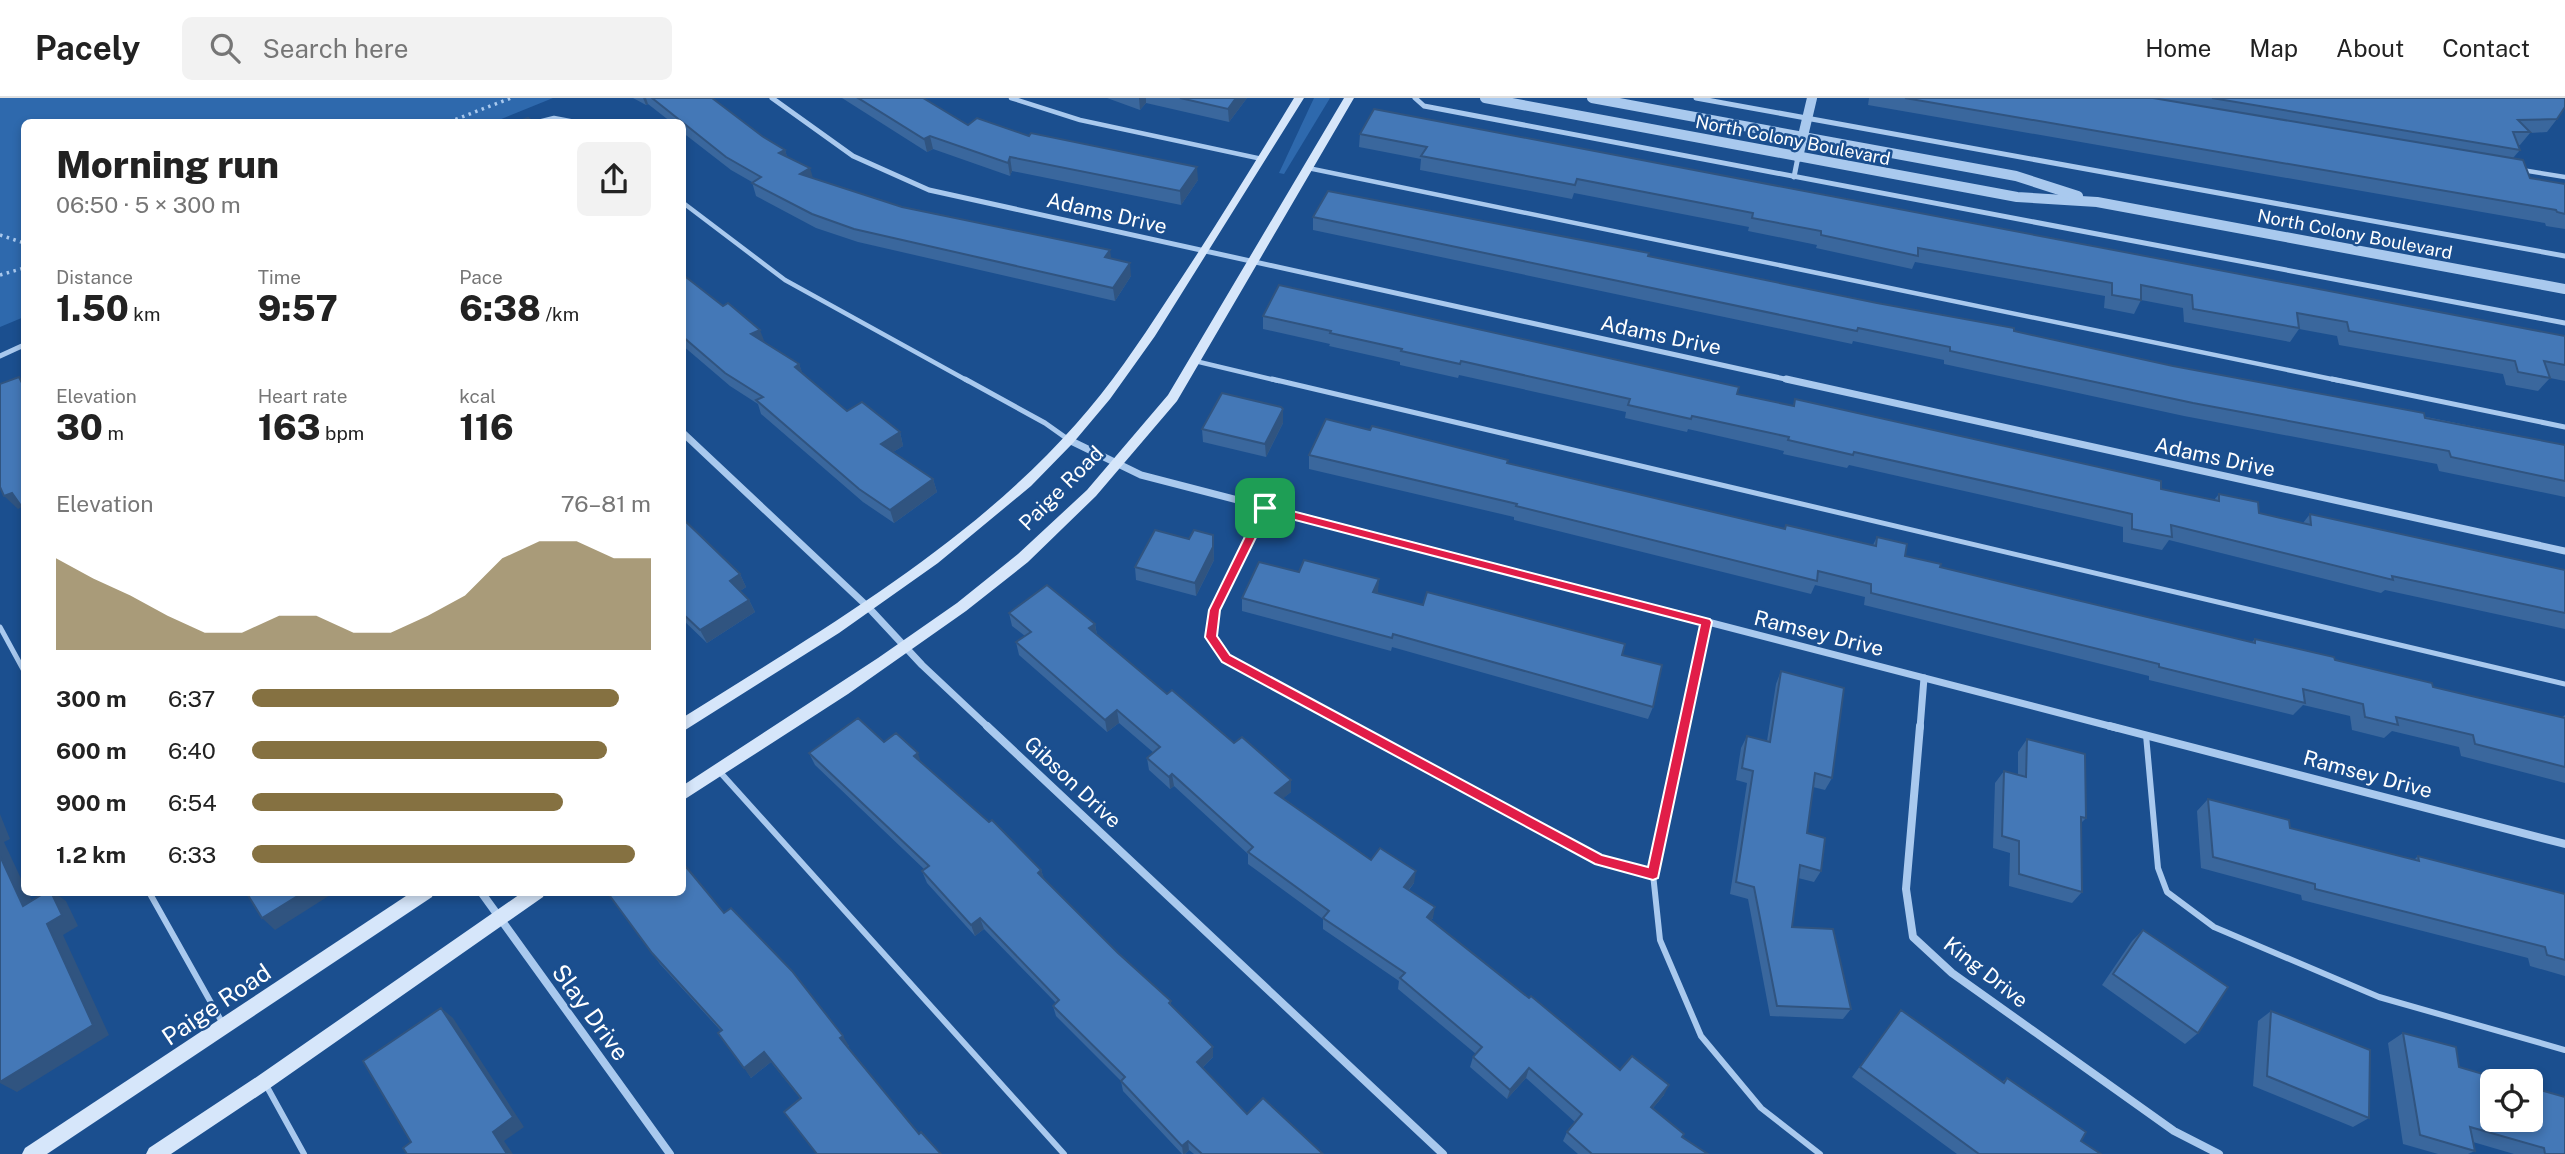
<!DOCTYPE html>
<meta charset="utf-8">
<style>
:root{--surface:#fff;--page:#f2f2f2;--text:#222;--muted:#767676;--line:#e0e0e0;--accent:#857141}
body{margin:0;font-family:"Public Sans",sans-serif;background:var(--page);color:var(--text);height:100vh;display:flex;flex-direction:column;font-size:26px;white-space:nowrap}
*{box-sizing:border-box;margin:0}
p{font-size:23px;color:var(--muted)}
.icon{flex:none;width:38px;height:38px;fill:none;stroke:currentColor;stroke-width:2;stroke-linecap:round;stroke-linejoin:round}
.map{position:relative;flex:1;overflow:hidden}
.sheet{position:absolute;left:21px;top:21px;width:665px;height:777px;display:flex;flex-direction:column;background:var(--surface);border-radius:10px;box-shadow:0 4px 10px #0003}
.sheet>*{flex:none}
.buttons{position:absolute;left:2480px;top:971px;display:grid;gap:14px}
.buttons a{display:grid;place-items:center;width:63px;height:63px;border-radius:10px;background:var(--surface);box-shadow:0 4px 10px #0003;font-size:35px}
.pin{position:absolute;display:grid;place-items:center;width:60px;height:60px;color:#fff;margin:-30px;border-radius:14px;box-shadow:0 4px 10px #0006}
.round{display:grid;place-items:center;flex:none;width:74px;height:74px;border-radius:10px;background:var(--page)}
.headline{display:flex;align-items:center;justify-content:space-between;height:119px;padding:0 35px}
h1{font-size:38px;font-weight:800;line-height:52px}
.stats{display:grid;grid-template-columns:repeat(3,1fr);gap:10px;height:119px;padding:7px 35px}
.stats div{display:grid;align-content:center}
.stats b{font-size:35px;font-weight:800}
.stats small{font-size:19px;font-weight:400}
.stats p{font-size:19px}
.chart{height:196px;padding:14px 35px}
.chart p{display:flex;justify-content:space-between}
.chart svg{width:100%;height:126px;margin-top:7px;fill:var(--accent);opacity:.7}
ul{padding:0 35px;list-style:none;font-size:23px}
li{display:grid;grid-template-columns:112px 84px 1fr;align-items:center;height:52px}
li i{height:18px;border-radius:9px;background:var(--accent)}
header{display:flex;align-items:center;gap:42px;box-sizing:border-box;height:98px;padding:0 35px;background:var(--surface);border-bottom:2px solid var(--line)}
header strong{font-size:33px}
nav{display:flex;gap:38px;margin-inline-start:auto;font-size:24px}
.search{width:490px;height:63px;background:var(--page);display:flex;align-items:center;gap:18px;box-sizing:border-box;padding:0 24px;border-radius:10px;color:var(--muted);font-size:26px}
.map>svg:first-child{display:block}
.green{fill:#2e69ad}
.lines{fill:none;stroke-linecap:round;stroke-linejoin:round}
.path{stroke:#a9c9ee;stroke-width:3.5;stroke-dasharray:2.5 4.5;stroke-linecap:butt}
.service-far2{stroke:#a9c9ee;stroke-width:4.5}
.service-far1{stroke:#a9c9ee;stroke-width:5}
.service{stroke:#a9c9ee;stroke-width:6}
.minor-far2{stroke:#a9c9ee;stroke-width:5}
.minor-far1{stroke:#a9c9ee;stroke-width:7}
.minor{stroke:#a9c9ee;stroke-width:8}
.tertiary{stroke:#a9c9ee;stroke-width:10}
.secondary{fill:#d6e6fa;fill-rule:evenodd}
.wall{fill:#3a679d}
.shaded-wall{fill:#305480}
.building{fill:#4478b7;stroke:#305480;stroke-width:2}
.route{fill:#e11d48;stroke:#fff;stroke-width:2;fill-rule:evenodd}
.labels{text-anchor:middle;dominant-baseline:central;stroke-width:5;stroke-linejoin:round;paint-order:stroke}
.far-street-label{font-size:18px;fill:#fff;stroke:#1b4f8f}
.street-label{font-size:21px;fill:#fff;stroke:#1b4f8f}
.near-street-label{font-size:24px;fill:#fff;stroke:#1b4f8f}
</style>
<header>
<strong>Pacely</strong>
<div class="search"><svg class="icon" aria-label="search" viewBox="0 0 24 24"><circle cx="10" cy="10" r="6"/><path d="M15 15l6 6"/></svg>Search here</div>
<nav><a>Home</a><a>Map</a><a>About</a><a>Contact</a></nav>
</header>
<div class="map">
<svg width="2565" height="1056" viewBox="0 0 2565 1056">
<rect width="100%" height="100%" fill="#1b4f8f"/>
<g class="green">
<path d="M0 0H553L494 24H24V219L0 229Z"/>
<path d="M1314 0H1330L1284 76 1279 75Z"/>
</g>
<g class="lines">
<g class="path">
<path d="M449 24 511 0"/>
<path d="M0 137 24 145"/>
<path d="M0 177 24 170"/>
</g>
<g class="service-far2">
<path d="M1011 0 1080 22 1262 61"/>
<path d="M538 24 554 20 575 24"/>
<path d="M1308 70 2341 283"/>
<path d="M2522 72 2565 79"/>
<path d="M682 104 785 182 968 283"/>
<path d="M1195 263 1279 283"/>
</g>
<g class="service-far1">
<path d="M965 281 1045 325 1069 342"/>
<path d="M1272 281 2565 586"/>
<path d="M2332 281 2565 329"/>
<path d="M1265 410 1214 512 1211 539 1226 560 1355 630"/>
<path d="M0 529 24 573"/>
<path d="M1684 630 1706 524"/>
</g>
<g class="service">
<path d="M1352 628 1599 762 1653 776"/>
<path d="M1684 628 1653 776 1660 842 1701 938 1761 1010 1820 1056"/>
<path d="M2146 637 2158 770 2167 794 2214 829 2379 899 2565 952"/>
<path d="M719 673 1064 1056"/>
<path d="M149 794 223 926"/>
<path d="M266 987 304 1056"/>
</g>
<g class="minor-far2">
<path d="M772 0 853 58 929 92 1794 283"/>
<path d="M1415 0 1424 8 2565 225"/>
<path d="M1696 0 2565 158"/>
<path d="M1794 79 1798 59"/>
<path d="M0 258 24 247"/>
</g>
<g class="minor-far1">
<path d="M1786 281 2565 453"/>
<path d="M682 334 868 509 922 567 989 630"/>
<path d="M1069 342 1141 377 2117 630"/>
<path d="M1920 630 1924 580"/>
</g>
<g class="minor">
<path d="M987 628 1443 1056"/>
<path d="M1920 628 1906 791 1913 839 1952 875 2174 1033 2219 1056"/>
<path d="M2110 628 2565 746"/>
<path d="M481 794 670 1056"/>
</g>
<g class="tertiary">
<path d="M1485 0 2017 99 2097 104 2565 191"/>
<path d="M1592 0 2016 78 2078 98"/>
<path d="M1798 59 1812 0"/>
</g>
<g class="secondary">
<path d="M1294 0H1304L1155 238 1110 301 1073 345 1031 388 938 465 839 535 682 634V620C820 533 967 449 1076 326 1110 288 1139 245 1167 202 1211 136 1253 68 1294 0Z"/>
<path d="M1344 0H1354L1177 303 1096 398 1028 464 966 513 848 596 682 703V688L878 560 957 505 1018 456 1087 392 1168 297Z"/>
<path d="M412 794H434L432 799 47 1056H22L25 1050Z"/>
<path d="M523 794H545L543 799 270 990 171 1056H146L149 1050 258 978Z"/>
</g>
</g>
<g class="wall">
<path d="M633 0H712L762 38 785 52 787 59 813 80 902 109 1111 161 1131 178 1115 203 858 144 816 130 756 98 752 84 731 72 682 34V24H671L648 6 646 7Z"/>
<path d="M842 0H923L968 27 1198 82 1181 107 1012 73 1010 78 933 51 927 54Z"/>
<path d="M1107 0H1247L1229 24 1146 5 1140 12Z"/>
<path d="M1869 0H2565L2557 21 2547 34 2530 35 2520 47H2518L2520 52 2513 60 2530 80 2565 86V131L2546 128 2545 125 1868 7Z"/>
<path d="M1360 36 2565 238V283L2550 280 2538 293 2506 287 2503 276 2339 247 2337 238 2299 231 2290 244 2184 224 2183 210 2141 202 2134 216 2104 210 2105 198 1915 164 1912 171 1816 150 1817 147 1748 133 1749 129 1574 95 1572 101 1420 72 1421 61 1359 49Z"/>
<path d="M1313 119 1648 158 2014 233 2173 268 2565 347V399L2439 373 2437 366 2184 318 1944 266V262L1853 243 1852 246 1313 132Z"/>
<path d="M682 176 764 244 799 266 802 275 847 313 900 334 903 348 893 354 933 381 937 394 894 425 863 404 761 316 758 306 730 288 682 247Z"/>
<path d="M1263 218 1737 296 1793 308 1795 301 2161 391 2214 402 2219 396 2259 415 2303 425 2310 416 2565 472V531L2385 492 2381 495 2169 442 2162 452 2123 444V429L1849 367 1847 370 1783 356 1784 353 1688 331 1687 334 1625 320 1626 314 1459 277 1458 280 1400 267V264L1329 248 1330 246 1263 231Z"/>
<path d="M1283 325 1266 359 1203 344 1202 331Z"/>
<path d="M1309 357 1508 365 1784 431 1786 427 1873 447 1877 439 1905 458 1940 469 2252 544 2255 541 2433 589 2562 619 2565 617V685L2461 658 2459 649 2392 633 2384 640 2352 632 2350 618 2303 607 2293 617 2149 582V578L1864 507 1865 499 1815 487 1811 496 1514 422V419L1309 371Z"/>
<path d="M682 420 740 476 746 489 740 493 749 502 755 514 707 545 682 521Z"/>
<path d="M1213 437 1214 462 1196 498 1136 482 1135 469 1189 441Z"/>
<path d="M1299 474 1379 481 1377 495 1622 557 1653 609 1648 621 1392 549 1391 553 1242 513V500Z"/>
<path d="M1009 515 1095 526 1097 537 1167 596 1234 645 1291 682V694L1283 700 1371 762 1414 785 1409 792 1433 820 1431 822 1620 972 1664 997 1653 1010 1682 1039 1708 1056H1578L1563 1043 1567 1034 1575 1024 1526 980 1507 1001 1470 969 1473 959 1476 956 1398 891 1399 883 1323 831V821L1248 766V756L1174 688 1170 691 1149 672 1147 660 1154 655 1119 625 1107 634 1019 557 1016 544 1025 538 1012 528Z"/>
<path d="M1781 573 1832 680 1825 692 1813 689 1807 735 1821 773 1814 784 1798 780 1792 829 1851 911 1843 921 1770 918 1748 801 1730 796 1747 685 1736 682 1741 650 1747 638 1767 643 1776 586Z"/>
<path d="M2027 641 2086 720 2081 725 2082 794 2072 805 2009 788 2010 755 1993 750 1995 685 2004 673 2018 677V654Z"/>
<path d="M809 655 921 665 1041 772 1044 781 1118 855 1171 903V908L1213 949V959L1202 970 1247 1016 1323 1056H1194L1189 1052 1185 1056H1182L1123 993 1121 983 1056 918 1053 908 1056 905 984 831 975 838 927 785 922 773 925 772 815 667Z"/>
<path d="M2208 701 2290 730 2414 762 2418 758 2565 796V878L2530 868 2528 860 2302 802 2301 797 2201 770 2197 713Z"/>
<path d="M607 794 724 815 849 948 847 949 919 1036 941 1056 800 1000 771 964 751 980 721 933 660 866Z"/>
<path d="M2143 832 2198 935 2185 946 2102 887 2132 843Z"/>
<path d="M1901 912 2002 984 2007 980 2081 1043 2101 1056H1957L1852 979Z"/>
<path d="M2271 913 2369 1020 2353 1029 2253 988 2258 923Z"/>
<path d="M2403 935 2459 969 2565 1056H2514L2473 1044 2475 1053 2468 1056H2438L2403 1046 2388 945Z"/>
</g>
<g class="shaded-wall">
<path d="M643 0H646L648 6 646 7Z"/>
<path d="M1139 0H1146V5L1140 12Z"/>
<path d="M1236 0H1247L1229 24 1228 11Z"/>
<path d="M930 38 933 51 927 54 924 41Z"/>
<path d="M785 52 789 65 779 55Z"/>
<path d="M1010 59 1012 73 1010 78 1008 65Z"/>
<path d="M1197 69 1198 82 1181 107 1180 93Z"/>
<path d="M810 70 814 83 800 76Z"/>
<path d="M1110 152 1112 165 1105 159Z"/>
<path d="M1130 165 1131 178 1115 203 1113 190Z"/>
<path d="M760 232 765 245 751 236Z"/>
<path d="M799 266 804 279 795 269Z"/>
<path d="M1283 311V325L1266 359 1265 346Z"/>
<path d="M900 334 903 348 885 359 881 346Z"/>
<path d="M933 381 937 394 894 425 890 412Z"/>
<path d="M12 395 24 408 18 411 4 398Z"/>
<path d="M1213 437 1214 462 1196 498 1195 485Z"/>
<path d="M740 476 746 489 736 496 730 483Z"/>
<path d="M1379 481 1378 494 1372 507 1373 494Z"/>
<path d="M749 502 755 514 707 545 700 532Z"/>
<path d="M1095 526 1097 538 1089 530Z"/>
<path d="M1117 612 1119 625 1107 634 1105 622Z"/>
<path d="M918 655 922 668 914 658Z"/>
<path d="M1172 676 1174 688 1170 691 1169 679Z"/>
<path d="M1291 682V694L1275 707V695Z"/>
<path d="M0 716 10 741 4 744 24 787V794H28L39 819 23 808 0 758Z"/>
<path d="M1041 772 1045 783 1038 775Z"/>
<path d="M1416 773 1414 785 1402 800 1404 789Z"/>
<path d="M51 794H53L66 803 78 828 63 837 109 937 17 994 0 985V984L47 826Z"/>
<path d="M304 794H335L275 832 262 820Z"/>
<path d="M1435 809 1433 820 1425 830 1427 819Z"/>
<path d="M980 820 984 831 975 838 971 827Z"/>
<path d="M441 910 453 920 524 1029 504 1043 513 1056H507L493 1034Z"/>
<path d="M843 938 849 948 846 950 840 940Z"/>
<path d="M1213 949V959L1198 974 1197 964Z"/>
<path d="M764 954 771 964 751 980 744 970Z"/>
<path d="M1529 970 1526 980 1507 1001 1510 992Z"/>
<path d="M1669 987 1664 997 1646 1018 1651 1009Z"/>
<path d="M1188 1043 1189 1052 1185 1056H1183L1182 1048Z"/>
</g>
<g class="building">
<path d="M652 0H712L762 38 785 52 779 55 810 70 800 76 902 109 1110 152 1105 159 1130 165 1113 190 854 131 812 116 752 85 761 79 726 59Z"/>
<path d="M858 0H923L968 27 977 20 1029 38 1031 35 1197 69 1180 93 1010 59 1008 65 930 38 924 41Z"/>
<path d="M1180 0H1236L1228 11Z"/>
<path d="M1905 0H2153L2523 62 2530 80 2565 86V116L2557 114 2556 112Z"/>
<path d="M2212 0H2565V9L2557 21 2518 22 2530 34H2513L2520 52Z"/>
<path d="M1374 11 2565 238V267L2544 263 2550 280 2518 274 2515 263 2349 233 2347 224 2297 215 2299 230 2193 211 2192 197 2141 187V202L2112 197V185L1918 150V158L1821 137V133L1752 120 1753 115 1577 81 1575 87 1421 58 1427 49 1360 36Z"/>
<path d="M528 20 534 24H516Z"/>
<path d="M1328 93 1649 155 1648 158 1877 205 2014 230V233L2173 268 2424 315 2425 320 2565 347V383L2451 359 2449 353 2193 305 1950 253V249L1858 230 1857 233 1313 119Z"/>
<path d="M682 176 723 208 728 205 760 232 751 236 799 266 795 269 847 313 862 304 900 334 881 346 933 381 890 412 859 391 756 302 763 299 725 275 682 238Z"/>
<path d="M1279 187 1739 289 1737 296 1794 308 1795 301 2161 383V391L2219 403V396L2258 404 2259 415 2311 427 2310 416 2565 472V515L2392 478 2393 482 2171 427 2172 439 2132 431V416L1854 354 1853 357 1788 342 1789 339 1692 318 1691 321 1628 307 1630 301 1461 263 1460 266 1401 253 1402 251 1330 235 1331 233 1263 218Z"/>
<path d="M19 279 24 289V412L12 395 4 398 0 389V285V286Z"/>
<path d="M1222 295 1281 309 1283 311 1265 346 1202 331Z"/>
<path d="M1326 321 1370 332 1372 328 1508 362 1507 365 1785 431 1786 427 1876 448 1877 439 1907 446 1905 458 1941 466 1940 469 2255 545V541L2334 559 2335 562 2432 585 2433 589 2565 620V669L2475 646 2473 637 2396 619 2398 627 2365 619 2363 606 2303 591 2305 605 2159 569V566L1871 495V486L1818 473 1817 483 1516 408 1517 406 1309 357Z"/>
<path d="M682 420 740 476 730 483 749 502 700 532 682 515Z"/>
<path d="M1155 432 1189 441 1194 432 1213 437V449L1195 485 1135 469Z"/>
<path d="M1304 462 1379 481 1373 494 1423 507 1427 494 1625 546 1622 557 1662 567 1653 609 1393 536 1392 540 1242 500 1259 464 1299 474Z"/>
<path d="M1047 487 1095 526 1089 530 1167 596 1172 592 1234 645 1242 639 1291 682 1275 695 1371 762 1380 750 1416 773 1404 789 1435 809 1427 819 1529 900 1531 898 1620 972 1632 958 1669 987 1651 1009 1684 1036 1682 1039 1708 1056H1592L1567 1034 1582 1016 1529 970 1510 992 1473 959 1482 949 1400 880 1405 875 1323 820 1329 813 1248 754 1253 749 1172 676 1169 679 1147 660 1160 649 1117 612 1105 622 1016 544 1031 534 1009 515Z"/>
<path d="M1781 573 1844 590 1832 680 1815 675 1807 735 1825 740 1821 773 1800 767 1792 829 1833 831 1851 911 1777 908 1754 789 1736 784 1753 673 1742 670 1747 638 1770 644Z"/>
<path d="M858 620 884 644 896 635 918 655 914 658 989 724 992 722 1041 772 1038 775 1118 855 1171 903 1169 905 1213 949 1197 964 1247 1016 1263 1000 1323 1056H1202L1188 1043 1182 1048 1121 983 1125 979 1053 908 1059 902 980 820 971 827 922 773 929 768 809 655Z"/>
<path d="M2027 641 2085 656 2086 720 2081 719 2082 794 2019 776V743L2002 738 2004 673 2026 679Z"/>
<path d="M2208 701 2289 722 2290 730 2419 763 2418 758 2565 796V862L2547 857 2545 849 2315 791V786L2213 759Z"/>
<path d="M0 758 23 808 46 794H51L62 817 47 826 93 927 0 984Z"/>
<path d="M682 764 724 815 731 810 792 873 843 938 840 940 919 1036 921 1034 941 1056H817L784 1014 801 1000 764 954 744 970 718 935 722 932 652 855 607 794H682Z"/>
<path d="M246 794H304L262 820Z"/>
<path d="M2143 832 2228 889 2198 935 2113 876Z"/>
<path d="M441 910 513 1019 493 1034 507 1056H407L403 1050 411 1044 363 963Z"/>
<path d="M1901 912 2004 985 2007 980 2086 1034 2081 1043 2101 1056H1979L1860 969Z"/>
<path d="M2271 913 2370 952 2369 1020 2267 978Z"/>
<path d="M2403 935 2456 949 2459 969 2510 984H2492V1022H2530V989L2565 999V1056H2545L2544 1050 2470 1029 2475 1053 2420 1037Z"/>
</g>
<path class="route" d="M1265 406 1710 521 1712 524 1658 780 1653 782 1595 766 1222 564 1205 539 1209 512 1259 410ZM1268 415 1700 527 1648 769 1602 757 1230 557 1217 538 1220 512Z"/>
<g class="labels">
<g class="far-street-label">
<text transform="translate(1793 42) rotate(11)">North Colony Boulevard</text>
<text transform="translate(2355 136) rotate(11)">North Colony Boulevard</text>
</g>
<g class="street-label">
<text transform="translate(1107 115) rotate(13)">Adams Drive</text>
<text transform="translate(1661 237) rotate(12)">Adams Drive</text>
<text transform="translate(2215 359) rotate(12)">Adams Drive</text>
<text transform="translate(1061 390) rotate(-45)">Paige Road</text>
<text transform="translate(1819 535) rotate(14)">Ramsey Drive</text>
<text transform="translate(2368 676) rotate(15)">Ramsey Drive</text>
<text transform="translate(1073 684) rotate(43)">Gibson Drive</text>
<text transform="translate(1986 874) rotate(38)">King Drive</text>
</g>
<g class="near-street-label">
<text transform="translate(216 906) rotate(-34)">Paige Road</text>
<text transform="translate(591 914) rotate(54)">Slay Drive</text>
</g>
</g>
</svg>
<div class="buttons">
<a><svg class="icon" aria-label="locate" viewBox="0 0 24 24"><circle cx="12" cy="12" r="6"/><path d="M12 2v4M12 18v4M2 12h4M18 12h4"/></svg></a>
</div>
<div class="pin" style="left:1265px;top:410px;background:#1e9e55"><svg class="icon" aria-label="arrive" viewBox="0 0 24 24"><path d="M6 21V4h12l-3 4 3 4H6"/></svg></div>
<section class="sheet">
<div class="headline"><div><h1>Morning run</h1><p>06:50 · 5 × 300 m</p></div><a class="round"><svg class="icon" aria-label="share" viewBox="0 0 24 24"><path d="M12 15V3M7 8l5-5 5 5M5 13v7h14v-7"/></svg></a></div>
<div class="stats">
<div><p>Distance</p><b>1.50<small> km</small></b></div>
<div><p>Time</p><b>9:57</b></div>
<div><p>Pace</p><b>6:38<small> /km</small></b></div>
</div>
<div class="stats">
<div><p>Elevation</p><b>30<small> m</small></b></div>
<div><p>Heart rate</p><b>163<small> bpm</small></b></div>
<div><p>kcal</p><b>116</b></div>
</div>
<div class="chart"><p><span>Elevation</span>76–81 m</p>
<svg viewBox="0 0 160 44" preserveAspectRatio="none"><path d="M0 44V12L10 19L20 25L30 32L40 38L50 38L60 32L70 32L80 38L90 38L100 32L110 25L120 12L130 6L140 6L150 12L160 12V44z"/></svg>
</div>
<ul>
<li><b>300 m</b>6:37<i style="width:92%"></i></li>
<li><b>600 m</b>6:40<i style="width:89%"></i></li>
<li><b>900 m</b>6:54<i style="width:78%"></i></li>
<li><b>1.2 km</b>6:33<i style="width:96%"></i></li>
</ul>
</section>
</div>
